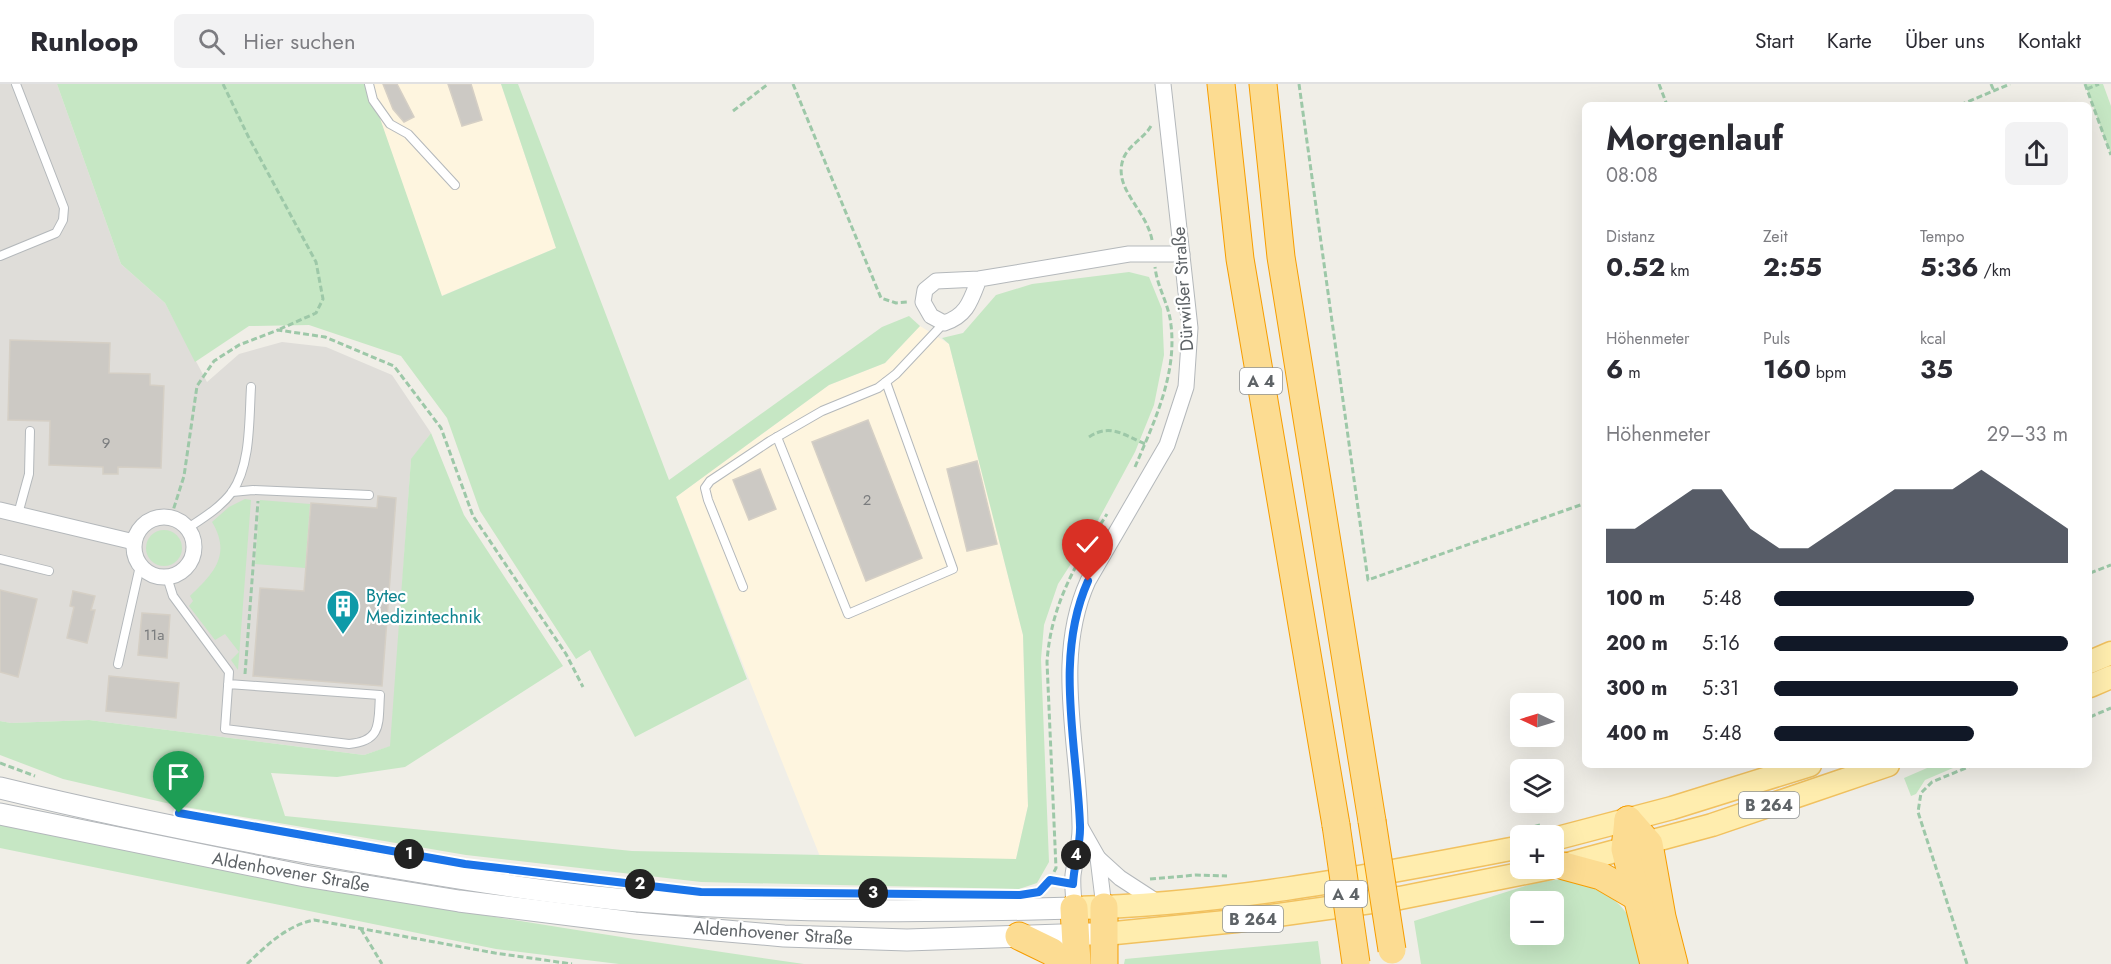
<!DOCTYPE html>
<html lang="de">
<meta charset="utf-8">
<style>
:root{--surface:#fff;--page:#f2f2f3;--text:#2b2b33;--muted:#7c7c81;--line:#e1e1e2;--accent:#111827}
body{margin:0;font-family:Jost,sans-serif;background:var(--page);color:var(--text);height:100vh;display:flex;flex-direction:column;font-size:22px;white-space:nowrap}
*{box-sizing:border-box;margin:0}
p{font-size:20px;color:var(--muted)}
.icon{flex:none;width:33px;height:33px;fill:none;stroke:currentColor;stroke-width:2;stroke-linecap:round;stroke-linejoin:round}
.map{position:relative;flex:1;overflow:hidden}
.drawer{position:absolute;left:1582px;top:18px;width:510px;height:666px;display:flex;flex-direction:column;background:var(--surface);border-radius:9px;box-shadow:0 6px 24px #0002}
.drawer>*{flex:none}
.needle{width:39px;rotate:274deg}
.controls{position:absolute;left:1510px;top:609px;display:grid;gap:12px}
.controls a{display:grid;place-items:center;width:54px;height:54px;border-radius:9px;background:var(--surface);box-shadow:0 6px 24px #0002;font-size:30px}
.pin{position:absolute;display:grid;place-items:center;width:51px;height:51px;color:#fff;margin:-62px -26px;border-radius:50% 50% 50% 0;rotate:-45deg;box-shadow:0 0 6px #0007}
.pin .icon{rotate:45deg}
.km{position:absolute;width:30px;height:30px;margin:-15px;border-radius:50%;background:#222;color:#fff;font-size:16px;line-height:30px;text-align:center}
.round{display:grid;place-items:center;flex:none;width:63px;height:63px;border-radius:9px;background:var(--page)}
.headline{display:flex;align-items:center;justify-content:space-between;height:102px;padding:0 24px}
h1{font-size:33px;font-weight:700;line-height:45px}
.figures{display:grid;grid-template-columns:repeat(3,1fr);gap:9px;height:102px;padding:6px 24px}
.figures div{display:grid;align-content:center}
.figures b{font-size:26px;font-weight:700}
.figures small{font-size:16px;font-weight:400}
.figures p{font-size:16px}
.chart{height:168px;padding:12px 24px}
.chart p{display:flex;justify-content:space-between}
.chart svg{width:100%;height:108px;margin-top:6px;fill:var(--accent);opacity:.7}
ul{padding:0 24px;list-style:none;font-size:20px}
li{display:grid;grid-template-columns:96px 72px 1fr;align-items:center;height:45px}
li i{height:15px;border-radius:8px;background:var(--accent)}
header{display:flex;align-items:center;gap:36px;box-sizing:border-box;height:84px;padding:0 30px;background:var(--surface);border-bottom:2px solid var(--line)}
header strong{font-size:28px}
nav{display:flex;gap:33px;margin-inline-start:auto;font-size:21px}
.search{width:420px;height:54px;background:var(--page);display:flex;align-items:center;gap:15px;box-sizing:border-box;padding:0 21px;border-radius:9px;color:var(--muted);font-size:22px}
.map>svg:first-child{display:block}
.commercial{fill:#fef5df}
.industrial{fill:#dfddd9}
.green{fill:#c6e7c4;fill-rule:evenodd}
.building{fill:#ccc9c4;stroke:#d5cfc5;stroke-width:1.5}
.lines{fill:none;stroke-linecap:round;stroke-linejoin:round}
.service-casing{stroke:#b4b8bb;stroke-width:10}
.minor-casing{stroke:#b4b8bb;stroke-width:17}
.secondary-casing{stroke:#b3b7bb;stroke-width:23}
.primary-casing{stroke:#f1c15f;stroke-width:25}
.motorway-casing{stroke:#f69d01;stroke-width:29}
.path{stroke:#9dc8a8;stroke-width:3;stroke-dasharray:6 3;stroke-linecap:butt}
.service{stroke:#fff;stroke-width:8}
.minor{stroke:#fff;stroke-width:15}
.secondary{stroke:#fff;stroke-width:21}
.primary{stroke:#ffedae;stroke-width:22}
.motorway{stroke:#fcdc92;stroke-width:27}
.motorway-bridge-casing{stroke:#f69d01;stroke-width:29;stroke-linecap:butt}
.motorway-bridge{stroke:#fcdc92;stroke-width:27}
.route-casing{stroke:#fff;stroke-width:12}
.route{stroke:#1a73e8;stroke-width:8}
.labels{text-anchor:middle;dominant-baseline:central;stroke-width:4.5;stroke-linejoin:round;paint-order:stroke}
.number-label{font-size:15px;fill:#7a7c7e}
.shield{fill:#fff;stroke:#8e9295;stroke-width:1.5}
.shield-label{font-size:16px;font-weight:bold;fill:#5e6367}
.street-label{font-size:18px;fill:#5e6367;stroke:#fff}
.culture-label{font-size:18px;fill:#0d838f;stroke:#fff;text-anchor:start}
</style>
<header>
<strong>Runloop</strong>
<div class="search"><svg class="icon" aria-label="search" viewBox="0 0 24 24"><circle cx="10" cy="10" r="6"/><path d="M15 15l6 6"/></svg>Hier suchen</div>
<nav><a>Start</a><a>Karte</a><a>Über uns</a><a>Kontakt</a></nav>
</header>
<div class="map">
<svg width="2111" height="880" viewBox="0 0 2111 880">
<rect width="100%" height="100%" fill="#f0eee7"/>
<g class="commercial">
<path d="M368 0H501L556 164 441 212Z"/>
<path d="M920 242 949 260 1023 551 1028 722 1016 775 823 780 676 413 829 301 885 279Z"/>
</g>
<path class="industrial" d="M0 0H57L121 180 165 219 207 298 239 270 282 258 326 263 392 291 431 349 411 376 391 662 364 671 89 636 11 639 0 637Z"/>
<g class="green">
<path d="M57 0H368L442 212 556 164 501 0H518L669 396 882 243 909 232 920 242 885 279 829 301 676 413 747 595 635 653 590 566 576 575 480 427 447 334 401 272 309 241 249 242 195 278 165 219 121 180Z"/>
<path d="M2085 0H2103L2111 22V71Z"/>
<path d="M1129 188 1149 193 1162 225 1164 271 1154 321 1135 368 1094 444 1058 500 1044 541 1041 575 1049 778 1037 799 1019 805 701 798 466 771 179 722 63 695 0 671V637L11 639 89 636 364 671 390 662 411 375 431 349 464 431 563 582 405 683 337 693 271 689 285 732 632 767 1016 775 1028 722 1023 551 949 260 942 254 963 249 996 211 1032 200Z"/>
<path d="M245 415 251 416 238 586 231 576 239 568 225 550 215 556 189 522 193 517 190 512C213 490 232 471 212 438L229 423Z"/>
<path d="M260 416 310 420 305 484 255 480Z"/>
<circle cx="164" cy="464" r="18"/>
<path d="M1934 681H1960L1925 696 1916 710 1911 712 1904 694Z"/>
<path d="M0 740C266 797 535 842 804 880H619L496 865 0 764Z"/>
<path d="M1564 795C1590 802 1620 811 1632 839 1637 852 1639 867 1642 880H1421L1414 837 1538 798ZM1521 818H1554V850H1521Z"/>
<path d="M1318 857 1321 880H1124L1125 875Z"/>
</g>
<g class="building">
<path d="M383 0H397L414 33 404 38 393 25Z"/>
<path d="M448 0H471L482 36 462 42Z"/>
<path d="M10 256 110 259 109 289 150 290V301L164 302 161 384 118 383V390H103V383L49 381 50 337 8 336Z"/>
<path d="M868 336 922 474 866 497 812 358Z"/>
<path d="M977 377 997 460 967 467 947 385Z"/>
<path d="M760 385 776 425 749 436 733 396Z"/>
<path d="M378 412 396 414 382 602 253 592 260 504 304 507 311 419 377 424Z"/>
<path d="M0 506 37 515 18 593 0 588Z"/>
<path d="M73 507 95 512 91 526H95L87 559 67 554 74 523 70 522Z"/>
<path d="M142 529 170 531 167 574 138 571Z"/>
<path d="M109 592 179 599 176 634 106 627Z"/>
</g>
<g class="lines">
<defs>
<g id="service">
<path d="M369 0 373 16 390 40 408 50 455 101"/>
<path d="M0 172 56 149 63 136 64 124 16 0"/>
<path d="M777 353 848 530 953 485 886 298"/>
<path d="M232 408 253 406 369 411"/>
<path d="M18 430 29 390 30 347"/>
<path d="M188 444C203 434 221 423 232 408 251 381 249 335 251 303"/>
<path d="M0 475 49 487"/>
<path d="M167 493 173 512 229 588 225 645 349 660C383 657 378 638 380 611L228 600"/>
<path d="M743 503 708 416 705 404 710 397 770 357 822 327 878 304 896 290 944 239"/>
<path d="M118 580 140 482"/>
</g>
<g id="minor">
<path d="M979 195C971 216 967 232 944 239L931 232 923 218 925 206 936 197 979 195 1129 170H1182"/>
<path d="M0 426 134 458"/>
<circle cx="164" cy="463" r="30"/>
<path d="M1081 744 1098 774 1104 823"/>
<path d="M1098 774 1120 794 1160 820"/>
<path d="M1074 824C1074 813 1072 802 1073 791 1075 775 1081 758 1080 741 1079 660 1053 574 1088 497L1167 361 1186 303 1190 244 1163 0"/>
</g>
<g id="secondary">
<path d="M0 704C127 735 256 760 385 782 468 796 554 810 638 817 784 829 929 828 1074 824"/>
<path d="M0 730 305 792 459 817 635 839 784 852 907 856 1090 850"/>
</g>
<g id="primary">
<path d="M2090 578 2111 569"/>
<path d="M2090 602 2111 593"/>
<path d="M1554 755 1672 724 1810 681"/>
<path d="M1560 782 1712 741 1888 681"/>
<path d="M1074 824C1225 821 1374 791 1521 763"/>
<path d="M1105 850 1236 837 1400 814 1550 784"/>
</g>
<g id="motorway">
<path d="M1221 0 1240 175 1336 741"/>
<path d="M1263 0 1281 173 1372 737"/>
<path d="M1628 736 1649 760 1662 833 1674 880"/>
<path d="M1628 736 1625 765 1654 880"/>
<path d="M1564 782 1601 792 1637 813"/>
<path d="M1104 823V880"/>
<path d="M1074 824 1077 880"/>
<path d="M1019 852 1052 868 1064 880"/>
</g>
</defs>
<use href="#service" class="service-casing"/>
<use href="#minor" class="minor-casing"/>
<use href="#secondary" class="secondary-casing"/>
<use href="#primary" class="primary-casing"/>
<use href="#motorway" class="motorway-casing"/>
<g class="path">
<path d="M223 0 248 52 316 178 323 215 316 229 280 245"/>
<path d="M793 0 881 214 896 219 908 218"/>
<path d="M1299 0 1368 496 1586 419"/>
<path d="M1659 0 1667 21"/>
<path d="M1991 0 1994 7"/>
<path d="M2085 0 2111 71"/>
<path d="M2087 5 2099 0"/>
<path d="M1960 21 2010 0"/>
<path d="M733 27 768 0"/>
<path d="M1152 156C1146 124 1111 104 1124 73 1130 60 1146 53 1152 40"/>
<path d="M1089 353C1110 339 1124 351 1145 360"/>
<path d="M1135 383C1154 338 1177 291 1171 241 1169 220 1157 203 1155 183"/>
<path d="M171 433 184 392 197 302 214 277 239 261 278 246 325 253 394 282 441 344 473 432 566 570 583 603"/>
<path d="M2090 489 2111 481"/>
<path d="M245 590 258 417"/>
<path d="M2090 633 2111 624"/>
<path d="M0 679 35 692"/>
<path d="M1526 745 1540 741"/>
<path d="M1150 795 1196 791 1227 792"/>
<path d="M1050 796 1056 784 1047 578C1051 519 1077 478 1107 430"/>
<path d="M1041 806 1050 796 1060 798"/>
<path d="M361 845 382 880"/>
<path d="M247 880C267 861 286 842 314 836L495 869 572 880"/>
<path d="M1967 880 1918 728 1921 709 1932 698 1973 681"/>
</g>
<use href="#service" class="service"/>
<use href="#minor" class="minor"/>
<use href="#secondary" class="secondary"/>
<use href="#primary" class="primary"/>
<use href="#motorway" class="motorway"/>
<defs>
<g id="motorway-bridge">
<path d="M1372 737 1392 866"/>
<path d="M1336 741 1356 879"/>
</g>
</defs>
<use href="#motorway-bridge" class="motorway-bridge-casing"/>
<use href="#motorway-bridge" class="motorway-bridge"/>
</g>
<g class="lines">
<defs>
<path id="route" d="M179 729 465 780 701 808 1020 811 1039 808 1050 796 1073 800C1074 780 1081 760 1080 741 1077 660 1054 573 1088 497"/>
</defs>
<use href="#route" class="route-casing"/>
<use href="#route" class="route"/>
</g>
<defs>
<symbol id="building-pin" viewBox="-11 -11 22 30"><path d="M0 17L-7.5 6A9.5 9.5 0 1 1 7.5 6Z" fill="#0f9aa8" stroke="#fff"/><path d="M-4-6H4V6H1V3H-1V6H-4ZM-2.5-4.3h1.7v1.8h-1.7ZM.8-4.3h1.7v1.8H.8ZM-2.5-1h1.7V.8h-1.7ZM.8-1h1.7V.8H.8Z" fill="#fff"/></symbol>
</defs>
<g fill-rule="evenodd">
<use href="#building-pin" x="324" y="503" width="38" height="52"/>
</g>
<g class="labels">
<g class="number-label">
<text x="106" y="359">9</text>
<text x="867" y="416">2</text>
<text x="154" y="551">11a</text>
</g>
<g class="shield">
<rect x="1240" y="284" width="42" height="26" rx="4.5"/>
<rect x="1739" y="708" width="60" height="26" rx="4.5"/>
<rect x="1325" y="797" width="42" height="26" rx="4.5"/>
<rect x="1223" y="822" width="60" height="26" rx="4.5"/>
</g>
<g class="shield-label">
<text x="1261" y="297">A 4</text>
<text x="1769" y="721">B 264</text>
<text x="1346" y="810">A 4</text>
<text x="1253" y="835">B 264</text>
</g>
<g class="street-label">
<text transform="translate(1183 205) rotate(-94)">Dürwißer Straße</text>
<text transform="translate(291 788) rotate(10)">Aldenhovener Straße</text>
<text transform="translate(773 849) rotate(4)">Aldenhovener Straße</text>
</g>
<g class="culture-label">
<text x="366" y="512">Bytec<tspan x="366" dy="21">Medizintechnik</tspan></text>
</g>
</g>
</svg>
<div class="controls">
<a><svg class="needle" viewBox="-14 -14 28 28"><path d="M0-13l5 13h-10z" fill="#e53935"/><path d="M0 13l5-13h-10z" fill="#7c7c81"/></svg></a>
<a><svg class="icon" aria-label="layers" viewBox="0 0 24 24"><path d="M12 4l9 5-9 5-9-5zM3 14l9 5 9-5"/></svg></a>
<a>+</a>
<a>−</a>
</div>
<div class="pin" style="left:179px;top:729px;background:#1e9e55"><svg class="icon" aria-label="arrive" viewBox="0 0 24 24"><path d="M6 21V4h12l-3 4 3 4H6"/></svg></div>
<div class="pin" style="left:1088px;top:497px;background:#d93025"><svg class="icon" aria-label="check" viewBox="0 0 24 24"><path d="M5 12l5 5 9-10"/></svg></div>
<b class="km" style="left:409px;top:770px">1</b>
<b class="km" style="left:640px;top:800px">2</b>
<b class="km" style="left:873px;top:809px">3</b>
<b class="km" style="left:1076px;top:771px">4</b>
<section class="drawer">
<div class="headline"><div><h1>Morgenlauf</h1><p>08:08</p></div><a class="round"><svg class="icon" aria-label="share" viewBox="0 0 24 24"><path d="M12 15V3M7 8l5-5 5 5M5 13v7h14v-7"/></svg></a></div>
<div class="figures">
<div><p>Distanz</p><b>0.52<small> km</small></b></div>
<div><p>Zeit</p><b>2:55</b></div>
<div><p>Tempo</p><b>5:36<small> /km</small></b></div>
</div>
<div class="figures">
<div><p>Höhenmeter</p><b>6<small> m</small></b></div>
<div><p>Puls</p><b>160<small> bpm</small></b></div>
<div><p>kcal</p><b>35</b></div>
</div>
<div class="chart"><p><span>Höhenmeter</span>29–33 m</p>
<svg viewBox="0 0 160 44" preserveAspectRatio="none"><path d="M0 44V30L10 30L20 22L30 14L40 14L50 30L60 38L70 38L80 30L90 22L100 14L110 14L120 14L130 6L140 14L150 22L160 30V44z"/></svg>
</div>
<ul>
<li><b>100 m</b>5:48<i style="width:68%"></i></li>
<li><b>200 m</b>5:16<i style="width:100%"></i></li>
<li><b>300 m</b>5:31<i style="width:83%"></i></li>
<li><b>400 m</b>5:48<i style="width:68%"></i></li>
</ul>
</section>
</div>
